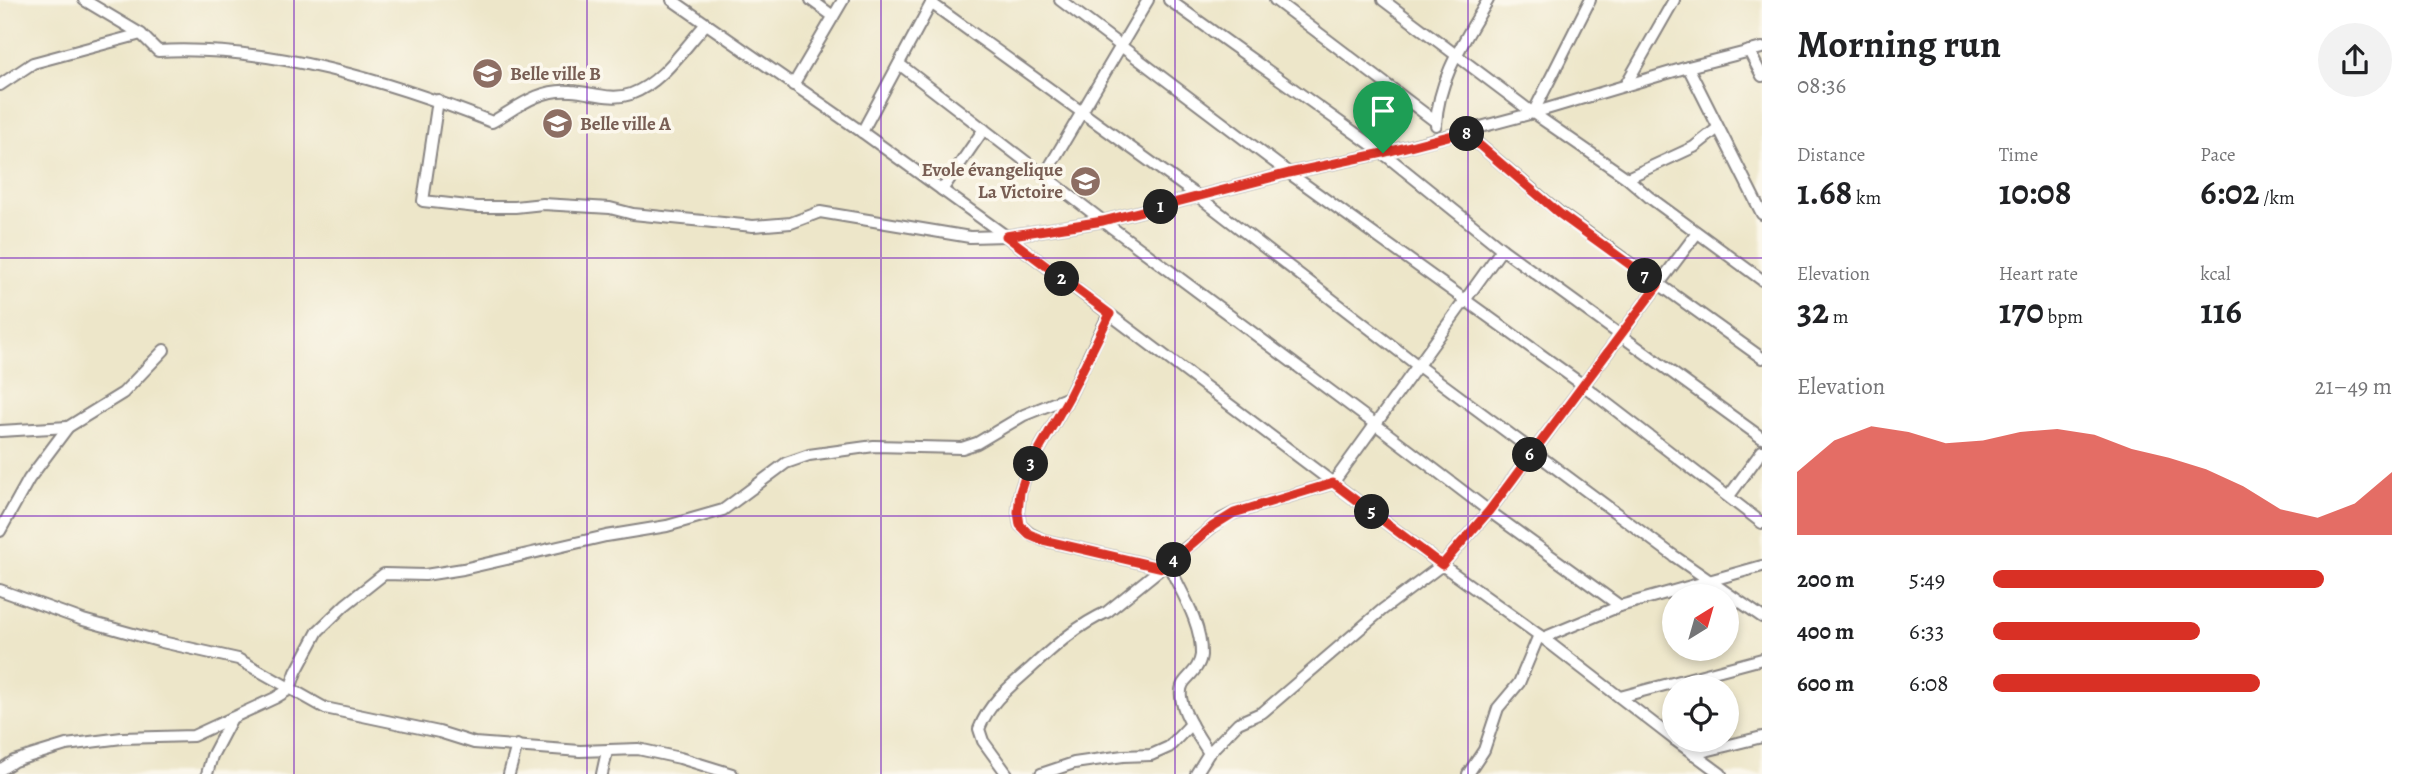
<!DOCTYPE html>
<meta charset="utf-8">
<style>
:root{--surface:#fff;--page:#f2f2f2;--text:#202124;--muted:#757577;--accent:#d93025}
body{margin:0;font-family:Alegreya,serif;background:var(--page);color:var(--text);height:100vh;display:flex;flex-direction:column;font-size:26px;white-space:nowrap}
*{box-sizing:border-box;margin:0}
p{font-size:23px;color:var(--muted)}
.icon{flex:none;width:38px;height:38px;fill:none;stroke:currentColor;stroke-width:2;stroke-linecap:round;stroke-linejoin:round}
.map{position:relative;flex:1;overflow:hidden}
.panel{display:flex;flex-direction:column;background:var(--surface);width:665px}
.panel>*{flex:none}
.needle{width:46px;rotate:37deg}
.tools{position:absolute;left:1662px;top:584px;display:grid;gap:14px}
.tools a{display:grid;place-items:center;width:77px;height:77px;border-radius:50%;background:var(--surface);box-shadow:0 4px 10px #0003;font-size:35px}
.pin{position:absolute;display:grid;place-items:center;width:60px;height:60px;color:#fff;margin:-72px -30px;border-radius:50% 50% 50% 0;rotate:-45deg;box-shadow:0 0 7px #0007}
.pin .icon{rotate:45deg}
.km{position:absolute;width:35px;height:35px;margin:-18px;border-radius:50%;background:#222;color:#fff;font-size:19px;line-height:35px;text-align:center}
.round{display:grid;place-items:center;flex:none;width:74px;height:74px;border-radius:37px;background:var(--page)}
.head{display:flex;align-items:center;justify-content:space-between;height:119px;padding:0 35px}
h1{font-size:38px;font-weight:700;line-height:52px}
.metrics{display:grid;grid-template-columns:repeat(3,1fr);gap:10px;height:119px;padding:7px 35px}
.metrics div{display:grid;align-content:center}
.metrics b{font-size:35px;font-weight:700}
.metrics small{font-size:19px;font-weight:400}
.metrics p{font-size:19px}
.chart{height:196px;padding:14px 35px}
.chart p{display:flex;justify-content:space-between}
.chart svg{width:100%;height:126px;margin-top:7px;fill:var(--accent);opacity:.7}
ul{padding:0 35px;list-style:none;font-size:23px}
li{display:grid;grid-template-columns:112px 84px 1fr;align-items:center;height:52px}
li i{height:18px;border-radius:9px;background:var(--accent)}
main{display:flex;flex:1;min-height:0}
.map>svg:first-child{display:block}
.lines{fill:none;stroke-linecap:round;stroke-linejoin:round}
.minor-casing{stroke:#888482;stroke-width:14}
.minor{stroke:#fff;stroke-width:10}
.route-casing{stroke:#fff;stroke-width:14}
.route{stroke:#d93025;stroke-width:9}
.grid{fill:none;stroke:#7b2cbf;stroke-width:2;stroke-opacity:0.55}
.labels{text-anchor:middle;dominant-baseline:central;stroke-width:7;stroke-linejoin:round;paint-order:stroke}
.education-label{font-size:19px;font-weight:bold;fill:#785e54;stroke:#fbf7ec;text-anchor:start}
</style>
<main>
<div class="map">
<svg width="1762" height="774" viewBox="0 0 1762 774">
<rect width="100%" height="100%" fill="#fbf7ec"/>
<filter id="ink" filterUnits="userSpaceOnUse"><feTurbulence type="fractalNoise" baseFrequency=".0143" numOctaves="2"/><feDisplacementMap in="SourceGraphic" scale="14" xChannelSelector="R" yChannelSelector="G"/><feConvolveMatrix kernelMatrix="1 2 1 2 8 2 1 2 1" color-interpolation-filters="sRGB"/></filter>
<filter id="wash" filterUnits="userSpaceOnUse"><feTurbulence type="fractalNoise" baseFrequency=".00686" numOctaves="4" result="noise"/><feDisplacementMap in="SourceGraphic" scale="28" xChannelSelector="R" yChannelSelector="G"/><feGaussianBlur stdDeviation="1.57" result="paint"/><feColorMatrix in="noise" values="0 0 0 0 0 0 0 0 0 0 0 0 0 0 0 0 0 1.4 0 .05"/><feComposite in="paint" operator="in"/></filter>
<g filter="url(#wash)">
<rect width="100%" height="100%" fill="#ede6c9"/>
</g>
<g filter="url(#ink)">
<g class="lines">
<defs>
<g id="minor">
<path d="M84 0 141 34 158 51C270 45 389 81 492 122 518 107 540 88 571 91 591 92 611 101 631 94 662 83 684 48 706 24"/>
<path d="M672 0 862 132 1006 236 1442 565 1543 638 1675 740"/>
<path d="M811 0 833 16"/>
<path d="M1060 0 1289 173 1583 385 1762 523"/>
<path d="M1169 0 1383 153 1502 249 1762 438"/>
<path d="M1275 0 1436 122"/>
<path d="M1383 0 1533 113 1627 178 1649 197 1762 280"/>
<path d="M931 3 1199 197 1417 365 1674 556 1762 617"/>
<path d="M1749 51 1762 76"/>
<path d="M899 64 1103 221 1375 424 1489 511 1620 606"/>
<path d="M1688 67 1762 214"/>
<path d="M0 85 33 63 141 34"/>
<path d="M793 85 843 0"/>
<path d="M1625 86 1674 0"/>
<path d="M438 100 423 201 477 207H515L543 204 610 208 633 214 753 226 791 223 820 212 970 237 1006 236 1103 221 1289 173 1383 153 1533 113 1688 67 1762 48"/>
<path d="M1533 113 1590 0"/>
<path d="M1436 125C1438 78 1465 40 1488 0"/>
<path d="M862 132 933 0"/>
<path d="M1464 132 1560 213 1762 358"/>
<path d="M1044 176 1148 0"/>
<path d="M1627 178 1694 147 1718 128"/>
<path d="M942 190 984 129"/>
<path d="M1109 314 1069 397 1027 471 1020 492 1018 512 1020 525 1029 533 1043 540 1163 568"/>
<path d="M0 431 68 427"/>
<path d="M1729 496 1762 451"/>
<path d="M0 531 29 479 68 427 123 393 164 350"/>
<path d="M1168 564C1181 592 1202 623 1201 655 1200 666 1192 673 1185 681 1170 698 1199 737 1209 753"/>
<path d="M0 590 83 620 162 642 238 659 325 708 439 732 474 743 580 751 638 749 680 758 732 774"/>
<path d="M1543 638 1620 606 1762 566"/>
<path d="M1620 697 1762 659"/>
<path d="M1675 740 1721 774"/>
<path d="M1693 754 1762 737"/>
<path d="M0 770 14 761 66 745 122 738 193 736 275 698 290 689 296 672 318 631 345 605 384 574 425 575 463 569 606 536 667 526 723 510 786 463 809 455 874 446 962 448 977 443 1024 415 1069 397"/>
<path d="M207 774 212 756 232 718"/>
<path d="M509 774 517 745"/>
<path d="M602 774 607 751"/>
<path d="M1007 774 983 741 979 729C990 701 1011 686 1032 667 1056 645 1078 625 1107 612L1222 519 1234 513 1333 483 1502 249"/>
<path d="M1041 774 1074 763 1123 756 1151 755 1169 747 1191 724"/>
<path d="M1196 774 1209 753 1238 723 1263 712 1382 610 1442 565 1489 511 1697 233"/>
<path d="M1468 774 1484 750 1498 708 1519 683 1539 635"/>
</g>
</defs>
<use href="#minor" class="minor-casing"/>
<use href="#minor" class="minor"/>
</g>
</g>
<g class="lines" filter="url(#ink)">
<defs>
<path id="route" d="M1464 132 1560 214 1658 285 1489 511 1442 565 1333 483 1234 513 1213 526 1163 568 1043 540 1029 534 1020 525 1018 512 1020 492 1027 471 1069 397 1110 314 1006 236 1103 221 1289 173 1383 153Z"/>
</defs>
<use href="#route" class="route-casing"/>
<use href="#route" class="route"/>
</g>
<path class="grid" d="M294 0V774M587 0V774M881 0V774M1175 0V774M1468 0V774M0 258H1762M0 516H1762"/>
<defs>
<symbol id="school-disc" viewBox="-11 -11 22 22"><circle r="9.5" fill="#8d6e63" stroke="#fbf7ec"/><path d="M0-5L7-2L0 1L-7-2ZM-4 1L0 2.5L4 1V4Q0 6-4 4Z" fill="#fff"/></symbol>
</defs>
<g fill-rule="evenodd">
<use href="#school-disc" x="470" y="56" width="35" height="35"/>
<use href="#school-disc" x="540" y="106" width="35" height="35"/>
<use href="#school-disc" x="1068" y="164" width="35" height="35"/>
</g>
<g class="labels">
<g class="education-label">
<text x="510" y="74">Belle ville B</text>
<text x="580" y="124">Belle ville A</text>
<text x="1063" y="170" text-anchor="end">Evole évangelique<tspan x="1063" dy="22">La Victoire</tspan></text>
</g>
</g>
</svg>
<div class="tools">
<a><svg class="needle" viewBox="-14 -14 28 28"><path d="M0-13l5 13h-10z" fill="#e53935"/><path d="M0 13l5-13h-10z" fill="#757577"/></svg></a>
<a><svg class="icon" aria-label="locate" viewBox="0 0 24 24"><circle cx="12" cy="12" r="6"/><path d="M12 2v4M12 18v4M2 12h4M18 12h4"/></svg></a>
</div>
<div class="pin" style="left:1383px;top:153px;background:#1e9e55"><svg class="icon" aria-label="arrive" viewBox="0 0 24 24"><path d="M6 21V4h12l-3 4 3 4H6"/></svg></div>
<b class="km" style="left:1161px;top:207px">1</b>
<b class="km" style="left:1062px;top:279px">2</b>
<b class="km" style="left:1031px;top:464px">3</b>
<b class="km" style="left:1174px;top:560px">4</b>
<b class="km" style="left:1372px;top:512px">5</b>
<b class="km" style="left:1530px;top:455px">6</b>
<b class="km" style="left:1645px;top:276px">7</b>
<b class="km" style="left:1467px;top:134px">8</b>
</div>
<section class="panel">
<div class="head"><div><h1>Morning run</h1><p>08:36</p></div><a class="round"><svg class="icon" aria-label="share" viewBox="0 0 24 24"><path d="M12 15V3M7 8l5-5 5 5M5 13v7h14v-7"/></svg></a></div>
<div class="metrics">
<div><p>Distance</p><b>1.68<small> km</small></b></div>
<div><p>Time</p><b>10:08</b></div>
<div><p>Pace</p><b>6:02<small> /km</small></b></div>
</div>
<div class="metrics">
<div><p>Elevation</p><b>32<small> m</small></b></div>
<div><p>Heart rate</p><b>170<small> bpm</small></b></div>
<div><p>kcal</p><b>116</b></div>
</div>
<div class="chart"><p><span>Elevation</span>21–49 m</p>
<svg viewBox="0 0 160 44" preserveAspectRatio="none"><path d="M0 44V22L10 11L20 6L30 8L40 12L50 11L60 8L70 7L80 9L90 14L100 17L110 21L120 27L130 35L140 38L150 33L160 22V44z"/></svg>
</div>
<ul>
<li><b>200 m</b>5:49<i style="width:83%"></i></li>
<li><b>400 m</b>6:33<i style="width:52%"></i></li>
<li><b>600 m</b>6:08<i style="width:67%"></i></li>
</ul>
</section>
</main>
